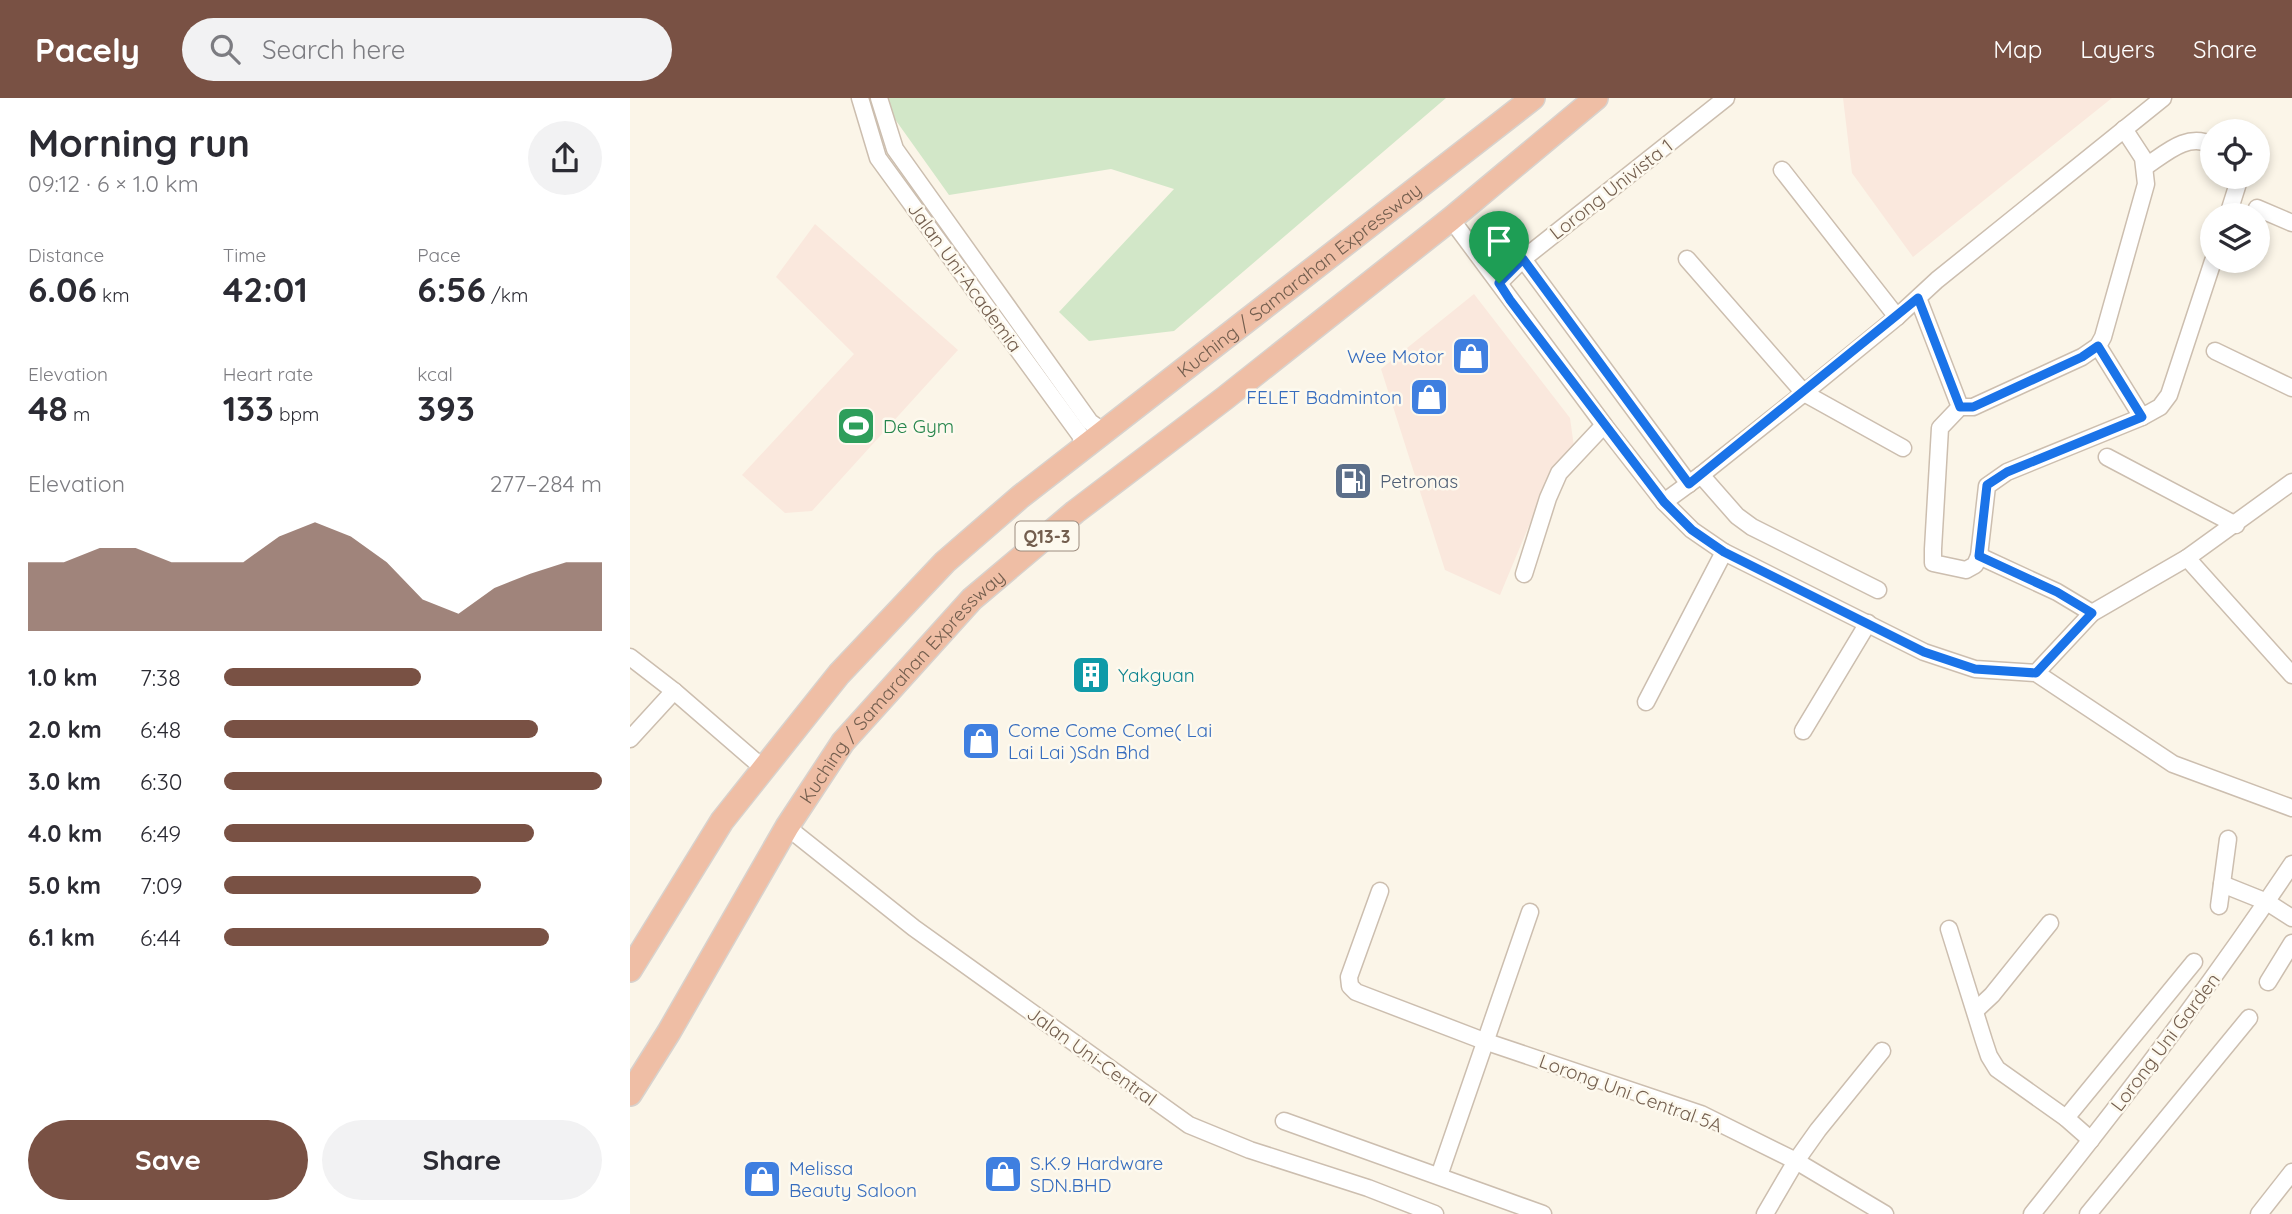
<!DOCTYPE html>
<meta charset="utf-8">
<style>
:root{--surface:#fff;--page:#f2f2f3;--text:#2b2b33;--muted:#7c7c81;--accent:#795144}
body{margin:0;font-family:Quicksand,sans-serif;background:var(--page);color:var(--text);height:100vh;display:flex;flex-direction:column;font-size:26px;white-space:nowrap}
*{box-sizing:border-box;margin:0}
p{font-size:23px;color:var(--muted)}
.icon{flex:none;width:38px;height:38px;fill:none;stroke:currentColor;stroke-width:2;stroke-linecap:round;stroke-linejoin:round}
.map{position:relative;flex:1;overflow:hidden}
.drawer{display:flex;flex-direction:column;background:var(--surface);width:630px}
.drawer>*{flex:none}
.tools{position:absolute;left:1570px;top:21px;display:grid;gap:14px}
.tools a{display:grid;place-items:center;width:70px;height:70px;border-radius:50%;background:var(--surface);box-shadow:0 4px 10px #0003;font-size:35px}
.pin{position:absolute;display:grid;place-items:center;width:60px;height:60px;color:#fff;margin:-72px -30px;border-radius:50% 50% 50% 0;rotate:-45deg;box-shadow:0 0 7px #0007}
.pin .icon{rotate:45deg}
.round{display:grid;place-items:center;flex:none;width:74px;height:74px;border-radius:37px;background:var(--page)}
.summary{display:flex;align-items:center;justify-content:space-between;height:119px;padding:0 28px}
h1{font-size:38px;font-weight:700;line-height:52px}
.stats{display:grid;grid-template-columns:repeat(3,1fr);gap:10px;height:119px;padding:7px 28px}
.stats div{display:grid;align-content:center}
.stats b{font-size:35px;font-weight:700}
.stats small{font-size:19px;font-weight:400}
.stats p{font-size:19px}
.chart{height:196px;padding:14px 28px}
.chart p{display:flex;justify-content:space-between}
.chart svg{width:100%;height:126px;margin-top:7px;fill:var(--accent);opacity:.7}
.primary-button{display:flex;gap:14px;margin-top:auto;padding:14px 28px}
.primary-button a{flex:1;height:80px;border-radius:42px;background:var(--accent);color:#fff;font-size:28px;font-weight:700;line-height:80px;text-align:center}
.primary-button a+a{background:var(--page);color:var(--text)}
ul{padding:0 28px;list-style:none;font-size:23px}
li{display:grid;grid-template-columns:112px 84px 1fr;align-items:center;height:52px}
li i{height:18px;border-radius:9px;background:var(--accent)}
header{display:flex;align-items:center;gap:42px;box-sizing:border-box;height:98px;padding:0 35px;background:var(--accent);color:#fff}
header strong{font-size:33px}
nav{display:flex;gap:38px;margin-inline-start:auto;font-size:24px}
.search{width:490px;height:63px;background:var(--page);display:flex;align-items:center;gap:18px;box-sizing:border-box;padding:0 24px;border-radius:38px;color:var(--muted);font-size:26px}
main{display:flex;flex:1;min-height:0}
.map>svg:first-child{display:block}
.commercial{fill:#fae8dd}
.grass{fill:#d2e7c8}
.lines{fill:none;stroke-linecap:round;stroke-linejoin:round}
.minor-casing{stroke:#ccbeaf;stroke-width:19}
.highway-casing{stroke:#d8d2cd;stroke-width:26}
.minor{stroke:#fff;stroke-width:16}
.highway{stroke:#efbea5;stroke-width:23}
.route-casing{stroke:#fff;stroke-width:14}
.route{stroke:#1a73e8;stroke-width:9}
.labels{text-anchor:middle;dominant-baseline:central;stroke-width:5;stroke-linejoin:round;paint-order:stroke}
.shield{fill:#fdf9ee;stroke:#9c8c7e;stroke-width:2}
.shield-label{font-size:18px;font-weight:bold;fill:#735e4e}
.street-label{font-size:19px;fill:#735e4e;stroke:#fdf9ee}
.shop-label{font-size:19px;fill:#366cbe;stroke:#fdf9ee;text-anchor:start}
.leisure-label{font-size:19px;fill:#27864d;stroke:#fdf9ee;text-anchor:start}
.service-label{font-size:19px;fill:#4e5e75;stroke:#fdf9ee;text-anchor:start}
.culture-label{font-size:19px;fill:#0d838f;stroke:#fdf9ee;text-anchor:start}
</style>
<header>
<strong>Pacely</strong>
<div class="search"><svg class="icon" aria-label="search" viewBox="0 0 24 24"><circle cx="10" cy="10" r="6"/><path d="M15 15l6 6"/></svg>Search here</div>
<nav><a>Map</a><a>Layers</a><a>Share</a></nav>
</header>
<main>
<section class="drawer">
<div class="summary"><div><h1>Morning run</h1><p>09:12 · 6 × 1.0 km</p></div><a class="round"><svg class="icon" aria-label="share" viewBox="0 0 24 24"><path d="M12 15V3M7 8l5-5 5 5M5 13v7h14v-7"/></svg></a></div>
<div class="stats">
<div><p>Distance</p><b>6.06<small> km</small></b></div>
<div><p>Time</p><b>42:01</b></div>
<div><p>Pace</p><b>6:56<small> /km</small></b></div>
</div>
<div class="stats">
<div><p>Elevation</p><b>48<small> m</small></b></div>
<div><p>Heart rate</p><b>133<small> bpm</small></b></div>
<div><p>kcal</p><b>393</b></div>
</div>
<div class="chart"><p><span>Elevation</span>277–284 m</p>
<svg viewBox="0 0 160 44" preserveAspectRatio="none"><path d="M0 44V20L10 20L20 15L30 15L40 20L50 20L60 20L70 11L80 6L90 11L100 20L110 33L120 38L130 29L140 24L150 20L160 20V44z"/></svg>
</div>
<ul>
<li><b>1.0 km</b>7:38<i style="width:52%"></i></li>
<li><b>2.0 km</b>6:48<i style="width:83%"></i></li>
<li><b>3.0 km</b>6:30<i style="width:100%"></i></li>
<li><b>4.0 km</b>6:49<i style="width:82%"></i></li>
<li><b>5.0 km</b>7:09<i style="width:68%"></i></li>
<li><b>6.1 km</b>6:44<i style="width:86%"></i></li>
</ul>
<div class="primary-button"><a>Save</a><a>Share</a></div>
</section>
<div class="map">
<svg width="1662" height="1116" viewBox="0 0 1662 1116">
<rect width="100%" height="100%" fill="#fbf5e8"/>
<g class="commercial">
<path d="M1213 0H1482L1283 159 1222 75Z"/>
<path d="M185 126 328 252 182 413 155 415 112 377 224 256 146 179Z"/>
<path d="M844 196 940 320 945 356 923 370 870 497 815 472 751 271Z"/>
</g>
<path class="grass" d="M259 0H816L544 233 459 243 429 214 544 91 481 71 319 97 262 17Z"/>
<g class="lines">
<defs>
<g id="minor">
<path d="M230 0 248 60 450 337 454 350"/>
<path d="M249 0 265 51 460 324 474 334"/>
<path d="M1515 69C1535 56 1557 34 1582 47"/>
<path d="M1152 72 1267 219"/>
<path d="M1627 110 1662 125"/>
<path d="M1598 117 1610 79"/>
<path d="M821 121 974 327 1034 404 1062 432 1094 454 1294 554 1345 571 1406 575 1543 666 1662 710"/>
<path d="M893 161 1059 386"/>
<path d="M1057 161 1174 295 1273 350"/>
<path d="M869 185 893 161 1096 0"/>
<path d="M1288 200 1330 309H1343L1452 259 1468 248 1473 239 1516 86 1513 60 1494 31"/>
<path d="M1468 248 1512 319"/>
<path d="M1585 253 1662 290"/>
<path d="M1330 309 1310 330 1303 451V465L1336 472 1345 467 1349 458 1357 388 1377 374 1512 319 1530 309 1539 297 1583 163"/>
<path d="M1477 359 1606 427"/>
<path d="M1071 377 1107 418 1122 429 1248 492"/>
<path d="M1034 404 1071 377 1174 295 1267 219 1307 182 1533 0"/>
<path d="M1349 458 1427 494 1462 515"/>
<path d="M1557 460 1662 577"/>
<path d="M894 476 918 400 929 375 974 327"/>
<path d="M0 559 44 593 133 670"/>
<path d="M1406 575 1462 515 1557 460 1662 384"/>
<path d="M1016 604 1094 454"/>
<path d="M1173 633 1238 525"/>
<path d="M0 641 44 593"/>
<path d="M157 729 284 830 559 1027 620 1052 738 1090 805 1116"/>
<path d="M1592 786 1637 804 1662 820"/>
<path d="M750 793 719 879 720 888 726 894 854 943 1071 1016 1166 1063 1255 1116"/>
<path d="M1589 808 1598 741"/>
<path d="M1319 831 1354 943 1359 958 1367 971 1436 1020 1461 1042"/>
<path d="M1638 884 1662 845"/>
<path d="M1346 912 1362 897 1420 825"/>
<path d="M1436 1020 1564 864"/>
<path d="M654 1023 913 1116"/>
<path d="M809 1078 900 814"/>
<path d="M1135 1116 1166 1063 1188 1032 1252 953"/>
<path d="M1402 1116C1493 1003 1581 887 1662 766"/>
<path d="M1458 1116 1619 920"/>
<path d="M1629 1116 1662 1074"/>
</g>
<g id="highway">
<path id="s1" d="M0 872 92 723 209 576 315 464 390 399 903 0"/>
<path id="s2" d="M0 996 39 934 157 729 213 644 342 501 445 414 595 300 821 121 966 0"/>
</g>
</defs>
<use href="#minor" class="minor-casing"/>
<use href="#highway" class="highway-casing"/>
<use href="#minor" class="minor"/>
<use href="#highway" class="highway"/>
</g>
<g class="lines">
<defs>
<path id="route" d="M893 161 1059 386 1288 200 1330 309H1343L1452 259 1468 248 1512 319 1377 374 1357 387 1349 458 1427 494 1462 515 1406 575 1345 571 1294 554 1094 454 1062 432 1034 404 880 202 869 185Z"/>
</defs>
<use href="#route" class="route-casing"/>
<use href="#route" class="route"/>
</g>
<defs>
<symbol id="shop-square" viewBox="-11 -11 22 22"><rect x="-9" y="-9" width="18" height="18" rx="4" fill="#3f7fe0" stroke="#fdf9ee"/><path d="M-5-2.5h2.3a2.7 3.5 0 0 1 5.4 0H5L5.5 6h-11ZM-1.5-2.5h3a1.5 2.3 0 0 0-3 0Z" fill="#fff"/></symbol>
<symbol id="stadium-square" viewBox="-11 -11 22 22"><rect x="-9" y="-9" width="18" height="18" rx="4" fill="#2e9e5b" stroke="#fdf9ee"/><path d="M0-5a6.5 5 0 1 0 0 10a6.5 5 0 1 0 0-10ZM-3.5-1.8h7v3.6h-7Z" fill="#fff"/></symbol>
<symbol id="fuel-square" viewBox="-11 -11 22 22"><rect x="-9" y="-9" width="18" height="18" rx="4" fill="#5c6f8a" stroke="#fdf9ee"/><path d="M-5.5-6h7V0h2V4h1.3V-2.5L3-4.5l.8-.8L6-3V5H2.5V1h-1V6h-7ZM-4.2-4.7v3.2H.2V-4.7Z" fill="#fff"/></symbol>
<symbol id="building-square" viewBox="-11 -11 22 22"><rect x="-9" y="-9" width="18" height="18" rx="4" fill="#0f9aa8" stroke="#fdf9ee"/><path d="M-4-6H4V6H1V3H-1V6H-4ZM-2.5-4.3h1.7v1.8h-1.7ZM.8-4.3h1.7v1.8H.8ZM-2.5-1h1.7V.8h-1.7ZM.8-1h1.7V.8H.8Z" fill="#fff"/></symbol>
</defs>
<g fill-rule="evenodd">
<use href="#shop-square" x="819" y="236" width="44" height="44"/>
<use href="#shop-square" x="777" y="277" width="44" height="44"/>
<use href="#stadium-square" x="204" y="306" width="44" height="44"/>
<use href="#fuel-square" x="701" y="361" width="44" height="44"/>
<use href="#building-square" x="439" y="555" width="44" height="44"/>
<use href="#shop-square" x="329" y="621" width="44" height="44"/>
<use href="#shop-square" x="351" y="1054" width="44" height="44"/>
<use href="#shop-square" x="110" y="1059" width="44" height="44"/>
</g>
<g class="labels">
<rect class="shield" x="385.5" y="423.5" width="63" height="29" rx="5"/>
<g class="shield-label">
<text x="417" y="438">Q13-3</text>
</g>
<g class="street-label">
<text transform="translate(981 91) rotate(-38)">Lorong Univista 1</text>
<text transform="translate(335 179) rotate(54)">Jalan Uni-Academia</text>
<text stroke="none"><textPath href="#s1" startOffset="970">Kuching / Samarahan Expressway</textPath></text>
<text stroke="none"><textPath href="#s2" startOffset="492">Kuching / Samarahan Expressway</textPath></text>
<text transform="translate(1535 944) rotate(-53)">Lorong Uni Garden</text>
<text transform="translate(462 958) rotate(36)">Jalan Uni-Central</text>
<text transform="translate(1001 995) rotate(20)">Lorong Uni Central 5A</text>
</g>
<g class="shop-label">
<text x="814" y="258" text-anchor="end">Wee Motor</text>
<text x="772" y="299" text-anchor="end">FELET Badminton</text>
<text x="378" y="632">Come Come Come( Lai<tspan x="378" dy="22">Lai Lai )Sdn Bhd</tspan></text>
<text x="400" y="1065">S.K.9 Hardware<tspan x="400" dy="22">SDN.BHD</tspan></text>
<text x="159" y="1070">Melissa<tspan x="159" dy="22">Beauty Saloon</tspan></text>
</g>
<g class="leisure-label">
<text x="253" y="328">De Gym</text>
</g>
<g class="service-label">
<text x="750" y="383">Petronas</text>
</g>
<g class="culture-label">
<text x="488" y="577">Yakguan</text>
</g>
</g>
</svg>
<div class="tools">
<a><svg class="icon" aria-label="locate" viewBox="0 0 24 24"><circle cx="12" cy="12" r="6"/><path d="M12 2v4M12 18v4M2 12h4M18 12h4"/></svg></a>
<a><svg class="icon" aria-label="layers" viewBox="0 0 24 24"><path d="M12 4l9 5-9 5-9-5zM3 14l9 5 9-5"/></svg></a>
</div>
<div class="pin" style="left:869px;top:185px;background:#1e9e55"><svg class="icon" aria-label="arrive" viewBox="0 0 24 24"><path d="M6 21V4h12l-3 4 3 4H6"/></svg></div>
</div>
</main>
